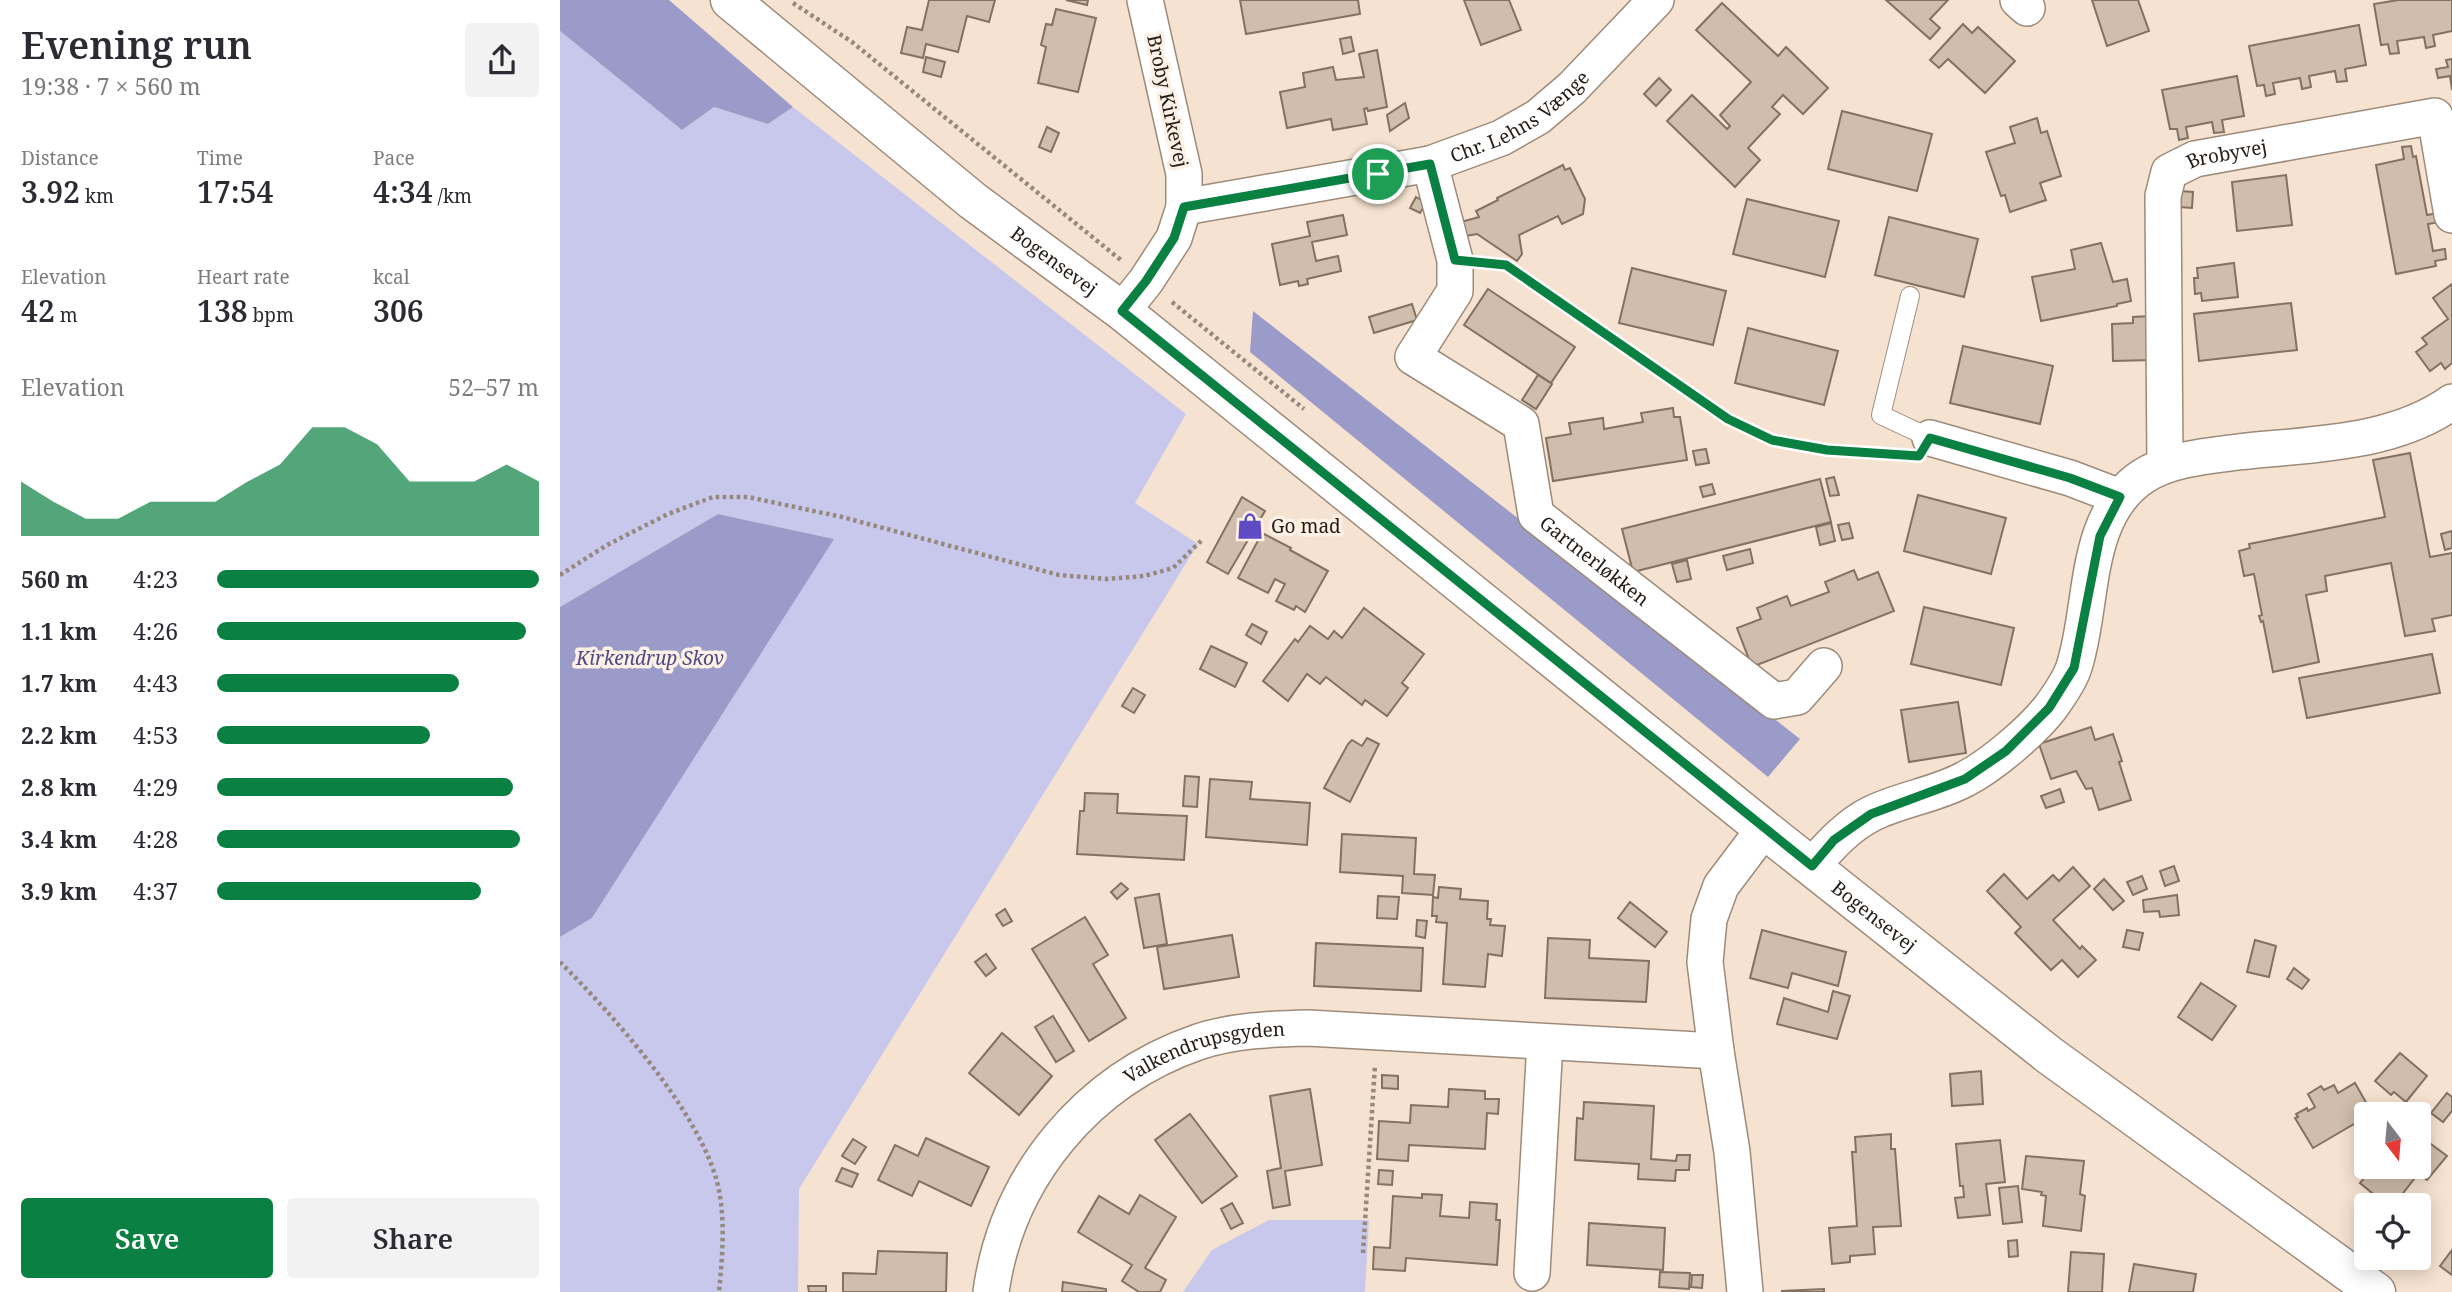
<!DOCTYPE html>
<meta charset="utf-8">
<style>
:root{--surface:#fff;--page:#f2f2f3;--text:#2b2b33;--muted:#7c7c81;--accent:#0b8043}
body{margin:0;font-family:"Noto Serif",serif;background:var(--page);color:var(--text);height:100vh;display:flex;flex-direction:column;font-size:26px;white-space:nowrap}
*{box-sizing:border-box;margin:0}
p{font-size:23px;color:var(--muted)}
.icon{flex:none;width:38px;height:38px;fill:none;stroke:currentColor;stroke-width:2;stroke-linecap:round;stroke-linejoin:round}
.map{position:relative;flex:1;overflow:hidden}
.sheet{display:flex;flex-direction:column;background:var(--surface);width:560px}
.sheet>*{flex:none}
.needle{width:46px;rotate:164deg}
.controls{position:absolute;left:1794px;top:1102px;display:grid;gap:14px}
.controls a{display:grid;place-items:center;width:77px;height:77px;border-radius:7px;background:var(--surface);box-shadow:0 4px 18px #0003;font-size:35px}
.pin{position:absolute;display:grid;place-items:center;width:60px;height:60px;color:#fff;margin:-30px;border:4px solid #fff;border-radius:50%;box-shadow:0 2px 7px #0007}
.round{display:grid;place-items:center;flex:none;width:74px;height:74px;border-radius:7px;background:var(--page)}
.headline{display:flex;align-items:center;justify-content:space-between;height:119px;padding:0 21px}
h1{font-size:38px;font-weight:600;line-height:52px}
.figures{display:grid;grid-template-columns:repeat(3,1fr);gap:10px;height:119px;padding:7px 21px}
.figures div{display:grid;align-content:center}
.figures b{font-size:30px;font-weight:600}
.figures small{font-size:19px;font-weight:400}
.figures p{font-size:19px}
.chart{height:196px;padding:14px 21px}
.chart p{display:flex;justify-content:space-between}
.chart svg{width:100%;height:126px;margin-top:7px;fill:var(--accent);opacity:.7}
.button{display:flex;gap:14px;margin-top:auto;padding:14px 21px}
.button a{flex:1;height:80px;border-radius:7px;background:var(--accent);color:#fff;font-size:28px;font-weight:600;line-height:80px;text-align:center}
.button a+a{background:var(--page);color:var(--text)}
ul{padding:0 21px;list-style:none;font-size:23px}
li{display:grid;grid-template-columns:112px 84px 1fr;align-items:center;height:52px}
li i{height:18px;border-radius:9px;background:var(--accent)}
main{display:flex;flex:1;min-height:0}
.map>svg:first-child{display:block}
.green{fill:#c8c8ed}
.forest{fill:#9b9bc9}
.building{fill:#d0bdab;stroke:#837161;stroke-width:2}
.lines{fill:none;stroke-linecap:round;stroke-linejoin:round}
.service-casing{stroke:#9d8b7a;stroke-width:20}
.minor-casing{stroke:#9d8b7a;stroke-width:38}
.secondary-casing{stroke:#9d8b7a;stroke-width:41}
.path{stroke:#96887c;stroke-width:4.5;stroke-dasharray:3.5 3.5;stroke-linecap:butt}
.service{stroke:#fff;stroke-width:18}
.minor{stroke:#fff;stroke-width:35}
.secondary{stroke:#fff;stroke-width:38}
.route-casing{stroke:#fff;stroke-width:14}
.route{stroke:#0b8043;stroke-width:9}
.labels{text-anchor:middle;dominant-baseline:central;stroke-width:7;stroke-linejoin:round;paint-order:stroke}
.street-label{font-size:19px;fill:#241d17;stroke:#fdf1e6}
.poi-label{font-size:19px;fill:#241d17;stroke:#fdf1e6;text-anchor:start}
.park-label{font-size:19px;font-style:italic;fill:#4e4985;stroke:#fdf1e6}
</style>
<main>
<section class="sheet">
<div class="headline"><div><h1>Evening run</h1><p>19:38 · 7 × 560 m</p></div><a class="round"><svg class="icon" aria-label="share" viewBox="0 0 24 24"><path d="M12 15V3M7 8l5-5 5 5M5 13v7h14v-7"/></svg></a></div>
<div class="figures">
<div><p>Distance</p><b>3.92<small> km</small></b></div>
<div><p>Time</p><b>17:54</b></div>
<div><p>Pace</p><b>4:34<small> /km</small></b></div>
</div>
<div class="figures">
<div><p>Elevation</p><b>42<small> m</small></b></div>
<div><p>Heart rate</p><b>138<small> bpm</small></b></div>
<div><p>kcal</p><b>306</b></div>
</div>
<div class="chart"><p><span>Elevation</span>52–57 m</p>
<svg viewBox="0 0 160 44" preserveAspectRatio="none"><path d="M0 44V25L10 32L20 38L30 38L40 32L50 32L60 32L70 25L80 19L90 6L100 6L110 12L120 25L130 25L140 25L150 19L160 25V44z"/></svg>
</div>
<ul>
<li><b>560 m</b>4:23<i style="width:100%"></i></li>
<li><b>1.1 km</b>4:26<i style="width:96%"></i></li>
<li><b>1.7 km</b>4:43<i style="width:75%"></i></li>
<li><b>2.2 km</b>4:53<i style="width:66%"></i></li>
<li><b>2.8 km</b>4:29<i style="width:92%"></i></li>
<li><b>3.4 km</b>4:28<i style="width:94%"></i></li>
<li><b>3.9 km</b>4:37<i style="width:82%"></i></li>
</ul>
<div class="button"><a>Save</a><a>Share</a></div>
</section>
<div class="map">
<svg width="1892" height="1292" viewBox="0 0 1892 1292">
<rect width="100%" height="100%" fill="#f6e2d0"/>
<g class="green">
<path d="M0 31 122 130 154 107 208 124 233 107 626 414 575 503 638 544 239 1189 238 1292H0V937L32 918 273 539 158 514 0 607Z"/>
<path d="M709 1220H809L805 1292H623L652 1250Z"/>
</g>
<g class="forest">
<path d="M0 0H109L233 107 208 124 154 107 122 130 0 31Z"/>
<path d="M693 311 1240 739 1208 777 690 352Z"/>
<path d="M158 514 274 539 32 918 0 937V607Z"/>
</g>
<g class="building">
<path d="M369 0H435L429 22 407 16 398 52 366 44 363 58 341 53 347 27 362 30Z"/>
<path d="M506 0H528L527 5Z"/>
<path d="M680 0H798L800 14 686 34Z"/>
<path d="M904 0H949L961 30 921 45Z"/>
<path d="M1326 0H1388L1370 19 1380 28 1370 39Z"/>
<path d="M1532 0H1578L1589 31 1547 46Z"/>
<path d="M1838 0H1892V31L1873 35 1875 46 1866 48 1864 37 1837 41 1839 53 1830 54 1828 44 1821 45 1814 4Z"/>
<path d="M1162 3 1218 56 1226 47 1268 88 1243 114 1223 95 1212 107 1220 114 1188 148 1200 160 1175 187 1107 121 1132 95 1167 129 1170 126 1160 115 1191 82 1136 30Z"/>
<path d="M496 9 536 18 518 92 478 83 486 47 481 45 486 24 492 25Z"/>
<path d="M1403 24 1412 33 1418 27 1455 61 1425 93 1388 59 1379 68 1370 60Z"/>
<path d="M1799 25 1806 65 1785 69 1787 81 1777 82 1775 71 1749 76 1751 87 1742 89 1740 78 1713 83 1715 94 1706 96 1704 85 1697 86 1689 46Z"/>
<path d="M791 37 794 51 783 54 780 39Z"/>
<path d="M817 50 827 107 808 111 807 108 804 109 807 124 773 130 771 119 727 128 720 92 745 87 743 73 773 67 776 80 804 77 799 54Z"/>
<path d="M366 57 385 62 381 77 363 72Z"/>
<path d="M1892 59V90L1890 76 1878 78 1876 69 1888 67 1886 60Z"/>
<path d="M1677 76 1684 116 1662 120 1664 132 1654 133 1652 122 1626 127 1628 138 1619 140 1617 129H1610L1602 90Z"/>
<path d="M1099 78 1111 90 1096 106 1084 94Z"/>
<path d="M845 103 849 118 830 131 827 115Z"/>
<path d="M1282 111 1372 134 1357 191 1268 169Z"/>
<path d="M1477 118 1481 133 1487 131 1501 176 1480 183 1486 200 1450 212 1445 195 1441 196 1426 152 1455 143 1450 127Z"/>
<path d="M487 127 499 133 491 152 479 147Z"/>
<path d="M1851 146 1853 157 1856 156 1867 215 1878 213 1880 222 1868 224 1873 251 1885 249 1886 259 1875 261 1876 266 1836 274 1816 165 1844 159 1842 147Z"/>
<path d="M1003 165 1005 170 1010 168 1025 199 1023 214 1002 224 998 216 959 235 962 254 957 261 917 234 905 236 901 222 919 217 916 211 938 200 937 198Z"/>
<path d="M1726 175 1732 225 1677 231 1672 182Z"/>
<path d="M1620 191 1633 192 1632 208 1620 207Z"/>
<path d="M856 197 866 203 860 213 850 208Z"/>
<path d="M1187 199 1279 221 1265 277 1173 254Z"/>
<path d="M783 215 787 235 752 242 756 261 778 256 781 271 747 279 748 284 739 286 738 281 720 285 712 244 750 236 747 222Z"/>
<path d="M1329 217 1418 239 1404 297 1315 275Z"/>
<path d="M1541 243 1553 282 1567 279 1571 301 1557 304V306L1481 321 1472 277 1515 269 1511 250Z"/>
<path d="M1674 263 1678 297 1642 301 1641 293 1635 294 1634 278H1638L1637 268Z"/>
<path d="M1072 268 1166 291 1153 345 1059 323Z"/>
<path d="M1892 284V363L1885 369 1881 363 1870 371 1856 352 1867 344 1862 338 1888 319 1873 298Z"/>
<path d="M928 289 1015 347 991 383 904 325Z"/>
<path d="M1731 303 1737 350 1639 361 1634 314Z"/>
<path d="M852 304 857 320 814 333 809 317Z"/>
<path d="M1590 316 1592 360 1553 361 1552 324 1573 323V317Z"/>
<path d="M1188 328 1278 351 1264 405 1175 383Z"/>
<path d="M1403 346 1493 366 1480 424 1390 403Z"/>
<path d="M978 375 992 384 976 409 962 400Z"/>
<path d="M1113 408 1114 417H1120L1127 460 993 481 986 438 1011 434 1009 423 1043 418 1044 429 1083 422 1081 413Z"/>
<path d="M1146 449 1149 463 1136 465 1133 451Z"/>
<path d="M1850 453 1870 557 1892 553V615L1872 619 1875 631 1845 636 1831 563 1765 576 1767 591 1746 595 1759 662 1713 672 1703 621 1701 622 1699 616 1702 615 1694 574 1684 576 1679 551 1690 548 1689 544 1825 517 1813 460Z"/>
<path d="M1274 477 1279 495 1270 496 1266 479Z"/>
<path d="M1260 479 1271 522 1073 572 1062 529Z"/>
<path d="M1152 484 1155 494 1143 497 1140 487Z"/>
<path d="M1358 495 1446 518 1431 574 1344 551Z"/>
<path d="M682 497 705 511 668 574 647 562Z"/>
<path d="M1271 523 1275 541 1260 545 1256 527Z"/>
<path d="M1289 523 1293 538 1282 540 1278 525Z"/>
<path d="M1892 531V548L1885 550 1881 534Z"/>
<path d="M702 533 731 548 730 550 768 571 745 612 736 606 734 610 716 601 725 584 715 579 708 593 678 578Z"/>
<path d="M1190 549 1193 563 1167 570 1163 556Z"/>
<path d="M1127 560 1131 579 1117 582 1112 564Z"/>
<path d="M1294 570 1298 580 1318 572 1334 611 1192 667 1177 628 1201 619 1197 608 1227 596 1231 606 1269 592 1265 582Z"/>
<path d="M1364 607 1454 628 1441 685 1351 664Z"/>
<path d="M804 608 864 654 842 683 848 688 827 716 805 700 802 705 766 677 760 684 747 674 728 701 703 681 735 639 738 642 750 626 768 639 774 631 782 638Z"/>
<path d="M692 624 707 632 701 644 686 635Z"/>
<path d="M651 646 687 663 675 687 640 669Z"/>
<path d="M1872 654 1880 693 1747 718 1739 678Z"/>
<path d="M573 688 585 695 574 713 562 706Z"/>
<path d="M1398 702 1406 753 1349 762 1341 710Z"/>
<path d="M1531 727 1535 740 1553 734 1562 761 1559 762 1571 800 1539 810 1532 788 1526 789 1516 771 1491 779 1479 744Z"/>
<path d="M807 738 819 744 790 802 764 788 788 744 792 740 802 746Z"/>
<path d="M625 776 639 777 637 807 623 806Z"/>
<path d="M650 779 692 782 690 799 750 803 747 845 646 837Z"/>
<path d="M1500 789 1504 802 1486 808 1481 796Z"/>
<path d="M525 793 558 794 557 813 627 816 624 860 517 854 520 811H524Z"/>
<path d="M782 834 856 838 854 874 875 875 873 895 842 893 843 876 780 872Z"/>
<path d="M1614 866 1619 881 1605 886 1600 871Z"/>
<path d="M1513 867 1530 886 1493 920 1520 949 1522 946 1536 960 1518 977 1502 960 1491 970 1455 933 1461 927 1427 891 1444 874 1467 899 1493 875 1499 881Z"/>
<path d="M1582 876 1587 889 1573 895 1567 882Z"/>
<path d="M1544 879 1564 901 1553 910 1534 889Z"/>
<path d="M561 883 568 889 557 899 551 892Z"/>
<path d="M879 887 901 889 900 899 928 901 927 919H931L930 925 945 926 942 956 928 954 925 987 883 984 887 923 876 922 877 916H872L873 897 878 898Z"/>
<path d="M599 894 607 944 584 948 575 898Z"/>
<path d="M1617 895 1619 915 1600 917 1599 911 1584 912 1583 900Z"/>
<path d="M818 896 839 897 837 919 817 918Z"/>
<path d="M1070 902 1107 932 1095 947 1058 918Z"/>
<path d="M445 909 452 921 443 926 436 915Z"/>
<path d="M525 917 548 955 533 964 566 1018 529 1041 472 949Z"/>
<path d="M857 920 867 921 865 938 856 936Z"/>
<path d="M1202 930 1286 952 1278 986 1232 973 1228 988 1190 978Z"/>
<path d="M1567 930 1583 933 1579 950 1563 947Z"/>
<path d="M672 935 679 977 604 989 597 947Z"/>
<path d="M988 938 1030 940 1029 958 1089 961 1086 1002 985 998Z"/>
<path d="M1695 940 1716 946 1709 977 1687 972Z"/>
<path d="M756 943 863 948 861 991 754 986Z"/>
<path d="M426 954 436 968 426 976 415 962Z"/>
<path d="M1734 968 1749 980 1742 989 1727 979Z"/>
<path d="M1641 983 1676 1006 1652 1040 1618 1017Z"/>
<path d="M1273 991 1290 996 1277 1039 1217 1024 1224 998 1268 1012Z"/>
<path d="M493 1016 514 1051 496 1062 475 1027Z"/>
<path d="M442 1033 492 1076 459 1115 409 1073Z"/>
<path d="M1840 1053 1867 1076 1846 1102 1834 1092 1831 1095 1815 1081Z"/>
<path d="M1421 1071 1423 1104 1392 1106 1390 1074Z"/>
<path d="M822 1075 838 1076V1089L822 1088Z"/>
<path d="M1795 1083 1812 1113 1806 1115V1117L1753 1148 1735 1118 1738 1117 1736 1114 1747 1108 1748 1111 1755 1107 1748 1094 1761 1086 1764 1090 1774 1085 1778 1093Z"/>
<path d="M750 1089 762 1165 725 1171 730 1205 713 1208 707 1171 721 1168 710 1096Z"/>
<path d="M889 1089 925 1091V1099H939L938 1114 927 1113 925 1149 849 1145 848 1161 817 1159 819 1121 850 1123 851 1105 888 1107Z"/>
<path d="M1887 1093 1892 1097V1111L1883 1122 1871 1113Z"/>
<path d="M1024 1102 1094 1106 1091 1159 1116 1161 1117 1155H1130L1129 1170H1116L1115 1181 1078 1179 1079 1164 1015 1160 1017 1118 1023 1119Z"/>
<path d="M630 1114 677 1176 642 1203 595 1140Z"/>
<path d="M1331 1134V1149H1335L1341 1226 1313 1227 1315 1254 1290 1256V1262L1272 1264 1269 1228 1297 1226 1292 1152H1296L1295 1137Z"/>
<path d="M366 1138 429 1167 411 1206 359 1181 352 1196 318 1180 335 1145 358 1156Z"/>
<path d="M293 1139 306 1147 295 1164 282 1156Z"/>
<path d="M1440 1140 1445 1182 1426 1184 1430 1215 1398 1218 1395 1198 1404 1197 1403 1186H1400L1396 1144Z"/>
<path d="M1867 1141 1887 1156 1867 1180 1858 1174 1833 1206H1828L1800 1183 1813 1167H1841L1844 1170 1846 1167H1858V1152Z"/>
<path d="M1466 1156 1524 1161 1520 1194 1525 1196 1521 1231 1483 1226 1486 1196 1481 1195 1482 1192 1462 1189Z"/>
<path d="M282 1168 298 1174 292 1187 276 1181Z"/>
<path d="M819 1170 833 1171 832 1185 818 1184Z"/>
<path d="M1458 1186 1462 1222 1443 1224 1439 1188Z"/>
<path d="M862 1194 882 1195 880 1216 909 1218 910 1202 937 1204 936 1220H940L937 1265 846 1258 845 1271 813 1269 814 1247 830 1248 833 1196 862 1198Z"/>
<path d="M580 1195 616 1217 585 1268 606 1280 600 1292H579L562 1281 572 1265 518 1232 539 1196 569 1214Z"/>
<path d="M672 1203 683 1223 671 1229 661 1209Z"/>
<path d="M1029 1223 1105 1228 1103 1270 1027 1265Z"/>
<path d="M1457 1240 1458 1256 1449 1257 1448 1241Z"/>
<path d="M1892 1250V1275L1880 1266Z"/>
<path d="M318 1251 387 1253 386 1292H283V1273L316 1274Z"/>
<path d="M1511 1252 1544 1254 1542 1292H1508Z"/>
<path d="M1574 1264 1636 1274 1633 1292H1569Z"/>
<path d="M1100 1272 1130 1273 1129 1289 1099 1287Z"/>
<path d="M1132 1275H1143L1142 1288 1131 1287Z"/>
<path d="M503 1282 546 1289V1292H502Z"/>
<path d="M248 1286H266V1292H249Z"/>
<path d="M1264 1289V1292H1222V1291Z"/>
</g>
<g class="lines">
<defs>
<path id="service" d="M1350 296 1321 415 1370 438"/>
<g id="minor">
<path d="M1458 0 1467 8"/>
<path id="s1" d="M870 164 895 260V291L853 357 961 424 976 515 1214 701 1237 697 1264 666"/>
<path id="s2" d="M624 207 870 164 941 138 978 117 1012 88 1096 0"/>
<path d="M562 311 586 281 614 238 624 207V174L585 0"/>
<path d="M1370 438 1510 478 1560 497"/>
<path id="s3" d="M1605 465 1603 196 1609 172 1635 159 1875 116 1892 215"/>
<path d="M1252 866C1269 847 1287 826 1311 814 1341 799 1376 795 1405 779 1431 766 1472 731 1490 708 1498 697 1510 680 1514 667 1534 606 1522 518 1582 477 1609 459 1646 456 1678 452 1749 444 1832 445 1892 402"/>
<path d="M972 1273 985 1042"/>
<path id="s4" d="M431 1292C447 1176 528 1080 638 1042 674 1030 711 1029 748 1028L1156 1051"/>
<path d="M1185 1292 1172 1152 1156 1051 1145 962 1149 919 1161 886 1204 829"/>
</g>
<g id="secondary">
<path id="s5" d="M170 0 413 201 562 311 1204 829 1489 1055 1816 1292"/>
</g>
</defs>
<use href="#service" class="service-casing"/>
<use href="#minor" class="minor-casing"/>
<use href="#secondary" class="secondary-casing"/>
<g class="path">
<path d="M233 3 292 42 562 261"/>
<path d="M927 263 946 265 1168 419 1212 440 1267 450 1344 455"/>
<path d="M612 302 744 409"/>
<path d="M0 575 47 545 108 514 153 497H188L282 517 499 575 547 579 584 576 613 568 643 539"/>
<path d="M0 962C53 1015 149 1121 160 1196 165 1228 162 1260 159 1292"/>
<path d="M803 1253 815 1065"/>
</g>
<use href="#service" class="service"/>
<use href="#minor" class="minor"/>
<use href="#secondary" class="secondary"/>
</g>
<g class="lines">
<defs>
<path id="route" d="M870 164 895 260 946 265 1168 419 1212 440 1267 450 1359 456 1370 438 1510 478 1560 497 1540 536 1514 668 1489 708 1446 751 1405 779 1311 814 1274 840 1252 866 562 311 586 281 614 238 624 207Z"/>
</defs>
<use href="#route" class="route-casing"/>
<use href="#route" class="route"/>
</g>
<defs>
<symbol id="shop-bare" viewBox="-9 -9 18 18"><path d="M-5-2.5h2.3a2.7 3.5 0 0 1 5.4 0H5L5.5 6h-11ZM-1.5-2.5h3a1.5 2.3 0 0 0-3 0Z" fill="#5f4bc3" stroke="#fdf1e6" stroke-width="2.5" paint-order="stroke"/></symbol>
</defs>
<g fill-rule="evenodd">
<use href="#shop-bare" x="671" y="507" width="38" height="38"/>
</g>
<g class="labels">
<g class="street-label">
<text transform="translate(608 101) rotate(78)">Broby Kirkevej</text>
<text stroke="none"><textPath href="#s2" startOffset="352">Chr. Lehns Vænge</textPath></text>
<text stroke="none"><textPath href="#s3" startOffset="355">Brobyvej</textPath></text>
<text stroke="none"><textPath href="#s5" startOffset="416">Bogensevej</textPath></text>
<text stroke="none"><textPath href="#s1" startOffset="502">Gartnerløkken</textPath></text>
<text stroke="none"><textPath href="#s5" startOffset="1466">Bogensevej</textPath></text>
<text stroke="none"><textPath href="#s4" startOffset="345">Valkendrupsgyden</textPath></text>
</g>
<g class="poi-label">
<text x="711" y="526">Go mad</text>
</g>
<g class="park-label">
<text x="90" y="658">Kirkendrup Skov</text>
</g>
</g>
</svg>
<div class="controls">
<a><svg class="needle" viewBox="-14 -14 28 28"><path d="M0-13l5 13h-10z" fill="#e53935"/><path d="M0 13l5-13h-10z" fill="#7c7c81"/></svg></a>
<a><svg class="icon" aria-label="locate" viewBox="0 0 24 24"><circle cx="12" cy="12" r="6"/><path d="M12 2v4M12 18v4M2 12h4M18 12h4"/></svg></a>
</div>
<div class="pin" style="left:818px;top:174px;background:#1e9e55"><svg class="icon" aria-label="arrive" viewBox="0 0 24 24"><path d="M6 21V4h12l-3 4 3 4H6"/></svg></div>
</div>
</main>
